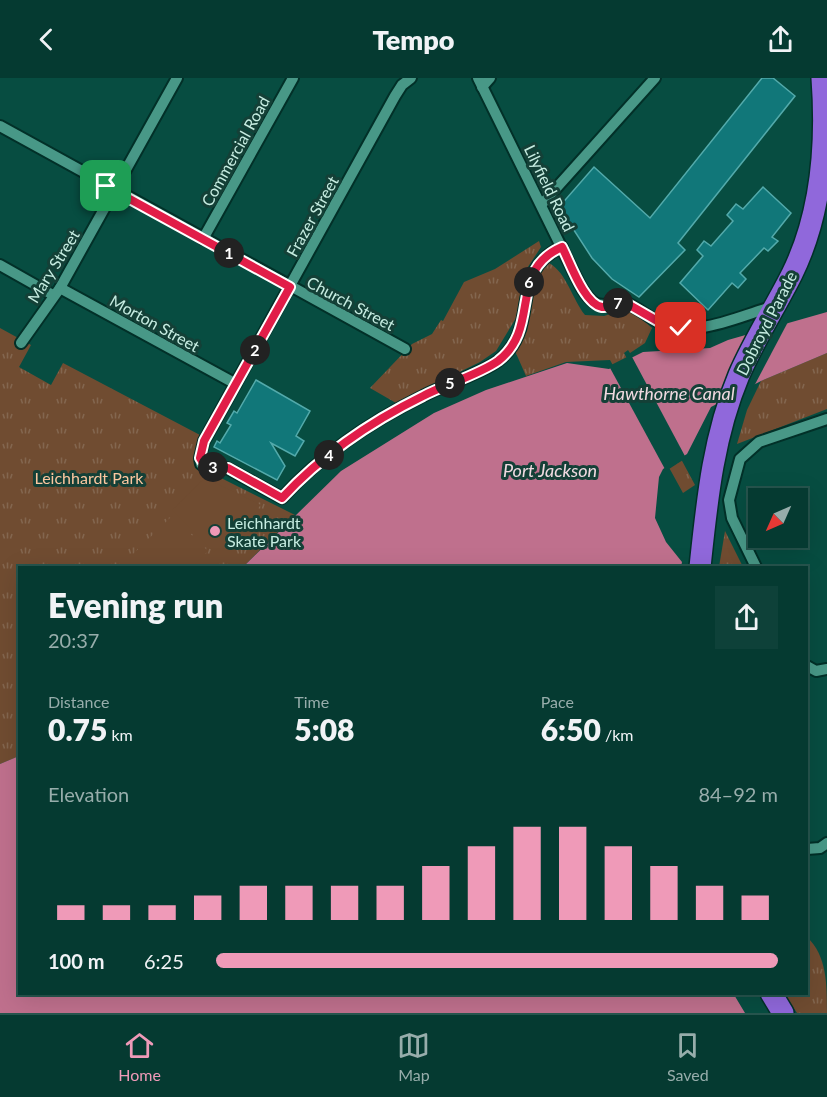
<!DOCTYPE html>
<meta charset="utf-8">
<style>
:root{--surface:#053a31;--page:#0e4139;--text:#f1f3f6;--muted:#97adab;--line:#26544d;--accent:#ef9ab8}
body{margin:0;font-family:Lato,sans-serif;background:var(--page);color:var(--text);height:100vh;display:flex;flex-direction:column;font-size:22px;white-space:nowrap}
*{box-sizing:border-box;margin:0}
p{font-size:20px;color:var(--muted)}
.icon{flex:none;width:33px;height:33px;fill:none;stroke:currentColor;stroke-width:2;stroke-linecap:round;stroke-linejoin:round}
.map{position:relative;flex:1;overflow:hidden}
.panel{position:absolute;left:18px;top:488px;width:790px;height:429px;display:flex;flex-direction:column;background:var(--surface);border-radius:0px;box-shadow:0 6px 24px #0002,0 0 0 2px var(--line)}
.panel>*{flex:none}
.needle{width:39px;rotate:225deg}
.buttons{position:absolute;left:748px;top:410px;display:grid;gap:12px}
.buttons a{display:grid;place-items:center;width:60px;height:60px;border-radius:0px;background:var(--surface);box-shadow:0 6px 24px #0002,0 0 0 2px var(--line);font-size:30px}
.pin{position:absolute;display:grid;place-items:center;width:51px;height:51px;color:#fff;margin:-26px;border-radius:12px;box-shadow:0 3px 9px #0006}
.km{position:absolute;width:30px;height:30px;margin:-15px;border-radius:50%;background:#222;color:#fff;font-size:16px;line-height:30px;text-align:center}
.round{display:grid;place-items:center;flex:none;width:63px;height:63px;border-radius:0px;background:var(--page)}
.summary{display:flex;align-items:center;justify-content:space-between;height:102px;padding:0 30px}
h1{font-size:33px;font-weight:800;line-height:45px}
.stats{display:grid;grid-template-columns:repeat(3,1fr);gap:9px;height:102px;padding:6px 30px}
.stats div{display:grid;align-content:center}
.stats b{font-size:30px;font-weight:800}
.stats small{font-size:16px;font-weight:400}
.stats p{font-size:16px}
.chart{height:168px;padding:12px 30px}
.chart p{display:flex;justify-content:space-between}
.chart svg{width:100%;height:108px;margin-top:6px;stroke:var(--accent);stroke-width:6}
ul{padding:0 30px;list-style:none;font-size:20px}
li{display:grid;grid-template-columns:96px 72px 1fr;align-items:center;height:45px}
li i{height:15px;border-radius:8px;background:var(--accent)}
header{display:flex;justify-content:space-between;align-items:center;height:78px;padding:0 30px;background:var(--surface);font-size:27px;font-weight:800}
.tab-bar{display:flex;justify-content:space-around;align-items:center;height:84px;border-top:2px solid var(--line);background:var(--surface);font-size:16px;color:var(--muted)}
.tab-bar a{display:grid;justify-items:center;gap:3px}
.tab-bar .current{color:var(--accent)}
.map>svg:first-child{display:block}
.park{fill:url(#park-tufts)}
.pitch{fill:#704c31}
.water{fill:#bf708d}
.pier{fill:#074d41}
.building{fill:#117779;stroke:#53aaab;stroke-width:1.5}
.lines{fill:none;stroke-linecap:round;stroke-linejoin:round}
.street-casing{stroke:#023028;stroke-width:14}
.highway-casing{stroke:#023028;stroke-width:24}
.street{stroke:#489887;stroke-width:10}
.highway{stroke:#9068db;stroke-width:21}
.route-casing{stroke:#fff;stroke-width:12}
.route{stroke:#e11d48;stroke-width:8}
.poi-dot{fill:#ef9ab8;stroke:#144037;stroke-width:2}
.labels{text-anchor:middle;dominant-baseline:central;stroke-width:6;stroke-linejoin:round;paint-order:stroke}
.street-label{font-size:16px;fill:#c7ede2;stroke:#144037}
.park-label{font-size:16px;fill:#fdc7a0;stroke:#144037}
.poi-label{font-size:16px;fill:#c7ede2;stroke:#144037;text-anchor:start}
.water-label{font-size:18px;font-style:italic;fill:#f1dae1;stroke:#144037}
</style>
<header><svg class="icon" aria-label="back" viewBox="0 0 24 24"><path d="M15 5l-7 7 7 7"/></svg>Tempo<svg class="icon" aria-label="share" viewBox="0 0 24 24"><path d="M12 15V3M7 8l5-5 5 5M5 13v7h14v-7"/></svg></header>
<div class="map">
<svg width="827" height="935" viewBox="0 0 827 935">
<defs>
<pattern id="park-tufts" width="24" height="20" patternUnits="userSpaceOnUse" patternTransform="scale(1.5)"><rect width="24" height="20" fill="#704c31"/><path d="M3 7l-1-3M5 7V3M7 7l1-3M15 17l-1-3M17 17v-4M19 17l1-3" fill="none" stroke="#83664f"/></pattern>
</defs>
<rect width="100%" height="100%" fill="#074d41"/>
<g class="park">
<path d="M539 163 541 169 524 195 516 240 496 273 480 284 396 325 370 310 412 266 432 256 441 242 443 243 464 204 495 191Z"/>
<path d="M549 185C567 195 572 221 585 237L604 238 626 231 636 236 652 250 645 265 630 275 628 272 624 275 695 407 683 415 610 282 566 284 526 298 515 273 527 253 535 205 542 188Z"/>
<path d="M0 250 31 267 19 289 51 307 63 285 200 357 195 387 295 437 243 489H20L19 678 0 686Z"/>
<path d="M827 275V331L737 366 747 332 761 303Z"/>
<path d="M725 453 743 489H719Z"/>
<path d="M807 859C827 878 827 906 827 935H797L784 915H807Z"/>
</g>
<g class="pitch">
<path d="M205 400 261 427 214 474 172 432Z"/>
<path d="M172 438 208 473 192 489H124L122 487Z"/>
</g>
<g class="water">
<path d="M827 234V275L761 303 711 329 687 376 663 391 659 399 655 440 666 464 682 484 681 489H243L341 393 434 335 486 312 567 285 609 291 643 274 710 270 728 262Z"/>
<path d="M19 678 20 915H733L745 935H0V686Z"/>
</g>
<g class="pier">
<path d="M789 242 752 312 717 330 754 252Z"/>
<path d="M631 277 686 380 666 393 609 288Z"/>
</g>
<g class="building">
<path d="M762 0H773L795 18 678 165 685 172 639 219 612 201 592 180 559 129 594 89 650 140Z"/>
<path d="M763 109 791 135 772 159 778 163 768 173 764 170 740 195 746 201 738 210 732 205 708 232 680 205 703 178 697 172 704 163 711 168 733 143 727 137 736 126 743 131Z"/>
<path d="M256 302 310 333 296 358 304 363 295 378 271 365 285 388 277 402 214 369 217 363 220 365 231 347 227 345 234 333 237 335Z"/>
</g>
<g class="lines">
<defs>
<g id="street">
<path d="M411 0 402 7 395 18 204 363 200 380 201 386 206 389 227 390 282 420C320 378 372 343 423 318 444 307 480 296 498 283 543 248 506 194 562 169"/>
<path d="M478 0 581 209C598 236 601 224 626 225 638 229 647 239 659 244 693 260 732 241 765 231"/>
<path d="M482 9 490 0"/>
<path d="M0 48 405 271"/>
<path d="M542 126 655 0"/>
<path d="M203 161 293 0"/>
<path d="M0 187 53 217"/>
<path d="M60 210 236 306"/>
<path d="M21 265 60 210 177 0"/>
<path d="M756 489 732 440 729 422 740 381 759 364 827 341"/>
<path d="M807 588 816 593 827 591"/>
<path d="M807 771 820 770 827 765"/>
</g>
<g id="highway">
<path d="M700 489C707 423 713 359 739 297 754 262 775 230 792 196 822 135 827 67 822 0"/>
<path d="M771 915 783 935"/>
</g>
</defs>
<use href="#street" class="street-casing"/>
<use href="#highway" class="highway-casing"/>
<use href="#street" class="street"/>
<use href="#highway" class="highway"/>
</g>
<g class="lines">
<defs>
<path id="route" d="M106 108 290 209 204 363 200 380 206 389 228 390 282 420C321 378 372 343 423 318 444 307 480 296 498 283 542 249 507 193 562 169 570 184 584 226 602 229 610 230 618 225 626 225L659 244 681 250"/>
</defs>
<use href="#route" class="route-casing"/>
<use href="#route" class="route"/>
</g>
<circle class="poi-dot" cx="215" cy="453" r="6"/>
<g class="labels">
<g class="street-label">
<text transform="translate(235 73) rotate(-61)">Commercial Road</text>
<text transform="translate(550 110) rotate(64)">Lilyfield Road</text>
<text transform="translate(312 138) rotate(-61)">Frazer Street</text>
<text transform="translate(53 188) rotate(-58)">Mary Street</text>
<text transform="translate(351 225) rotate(28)">Church Street</text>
<text transform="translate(155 245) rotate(29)">Morton Street</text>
<text transform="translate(766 245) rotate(-63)">Dobroyd Parade</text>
</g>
<g class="park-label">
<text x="89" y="399">Leichhardt Park</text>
</g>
<g class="poi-label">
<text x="227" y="444">Leichhardt<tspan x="227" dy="18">Skate Park</tspan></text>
</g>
<g class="water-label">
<text x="669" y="315">Hawthorne Canal</text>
<text x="550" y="392">Port Jackson</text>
</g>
</g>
</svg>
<div class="buttons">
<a><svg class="needle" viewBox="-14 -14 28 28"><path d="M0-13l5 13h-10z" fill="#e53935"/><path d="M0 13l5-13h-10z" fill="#97adab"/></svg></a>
</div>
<div class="pin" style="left:106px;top:108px;background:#1e9e55"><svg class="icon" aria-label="arrive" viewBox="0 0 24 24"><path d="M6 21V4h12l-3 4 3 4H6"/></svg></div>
<div class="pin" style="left:681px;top:250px;background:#d93025"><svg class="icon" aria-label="check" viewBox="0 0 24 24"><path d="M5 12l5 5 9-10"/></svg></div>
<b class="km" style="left:229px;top:175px">1</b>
<b class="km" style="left:255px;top:272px">2</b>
<b class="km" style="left:213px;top:389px">3</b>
<b class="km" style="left:329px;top:377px">4</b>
<b class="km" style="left:450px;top:305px">5</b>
<b class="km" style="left:529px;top:204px">6</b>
<b class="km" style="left:618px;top:225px">7</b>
<section class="panel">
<div class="summary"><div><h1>Evening run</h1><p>20:37</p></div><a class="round"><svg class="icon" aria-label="share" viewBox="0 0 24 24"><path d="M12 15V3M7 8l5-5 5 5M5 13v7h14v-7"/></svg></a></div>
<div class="stats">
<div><p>Distance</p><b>0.75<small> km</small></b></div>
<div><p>Time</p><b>5:08</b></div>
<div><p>Pace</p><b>6:50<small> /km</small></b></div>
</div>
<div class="chart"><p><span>Elevation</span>84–92 m</p>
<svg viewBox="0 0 160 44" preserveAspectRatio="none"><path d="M5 44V38M15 44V38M25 44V38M35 44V34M45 44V30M55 44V30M65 44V30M75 44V30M85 44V22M95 44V14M105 44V6M115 44V6M125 44V14M135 44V22M145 44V30M155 44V34"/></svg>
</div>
<ul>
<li><b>100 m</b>6:25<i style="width:100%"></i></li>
</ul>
</section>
</div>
<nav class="tab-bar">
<a class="current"><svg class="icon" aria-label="home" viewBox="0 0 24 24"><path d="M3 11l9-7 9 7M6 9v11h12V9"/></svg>Home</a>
<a><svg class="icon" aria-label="map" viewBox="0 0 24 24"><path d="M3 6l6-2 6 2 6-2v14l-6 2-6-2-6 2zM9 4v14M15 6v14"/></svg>Map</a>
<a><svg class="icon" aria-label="saved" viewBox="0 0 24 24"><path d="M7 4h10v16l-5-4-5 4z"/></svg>Saved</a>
</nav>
